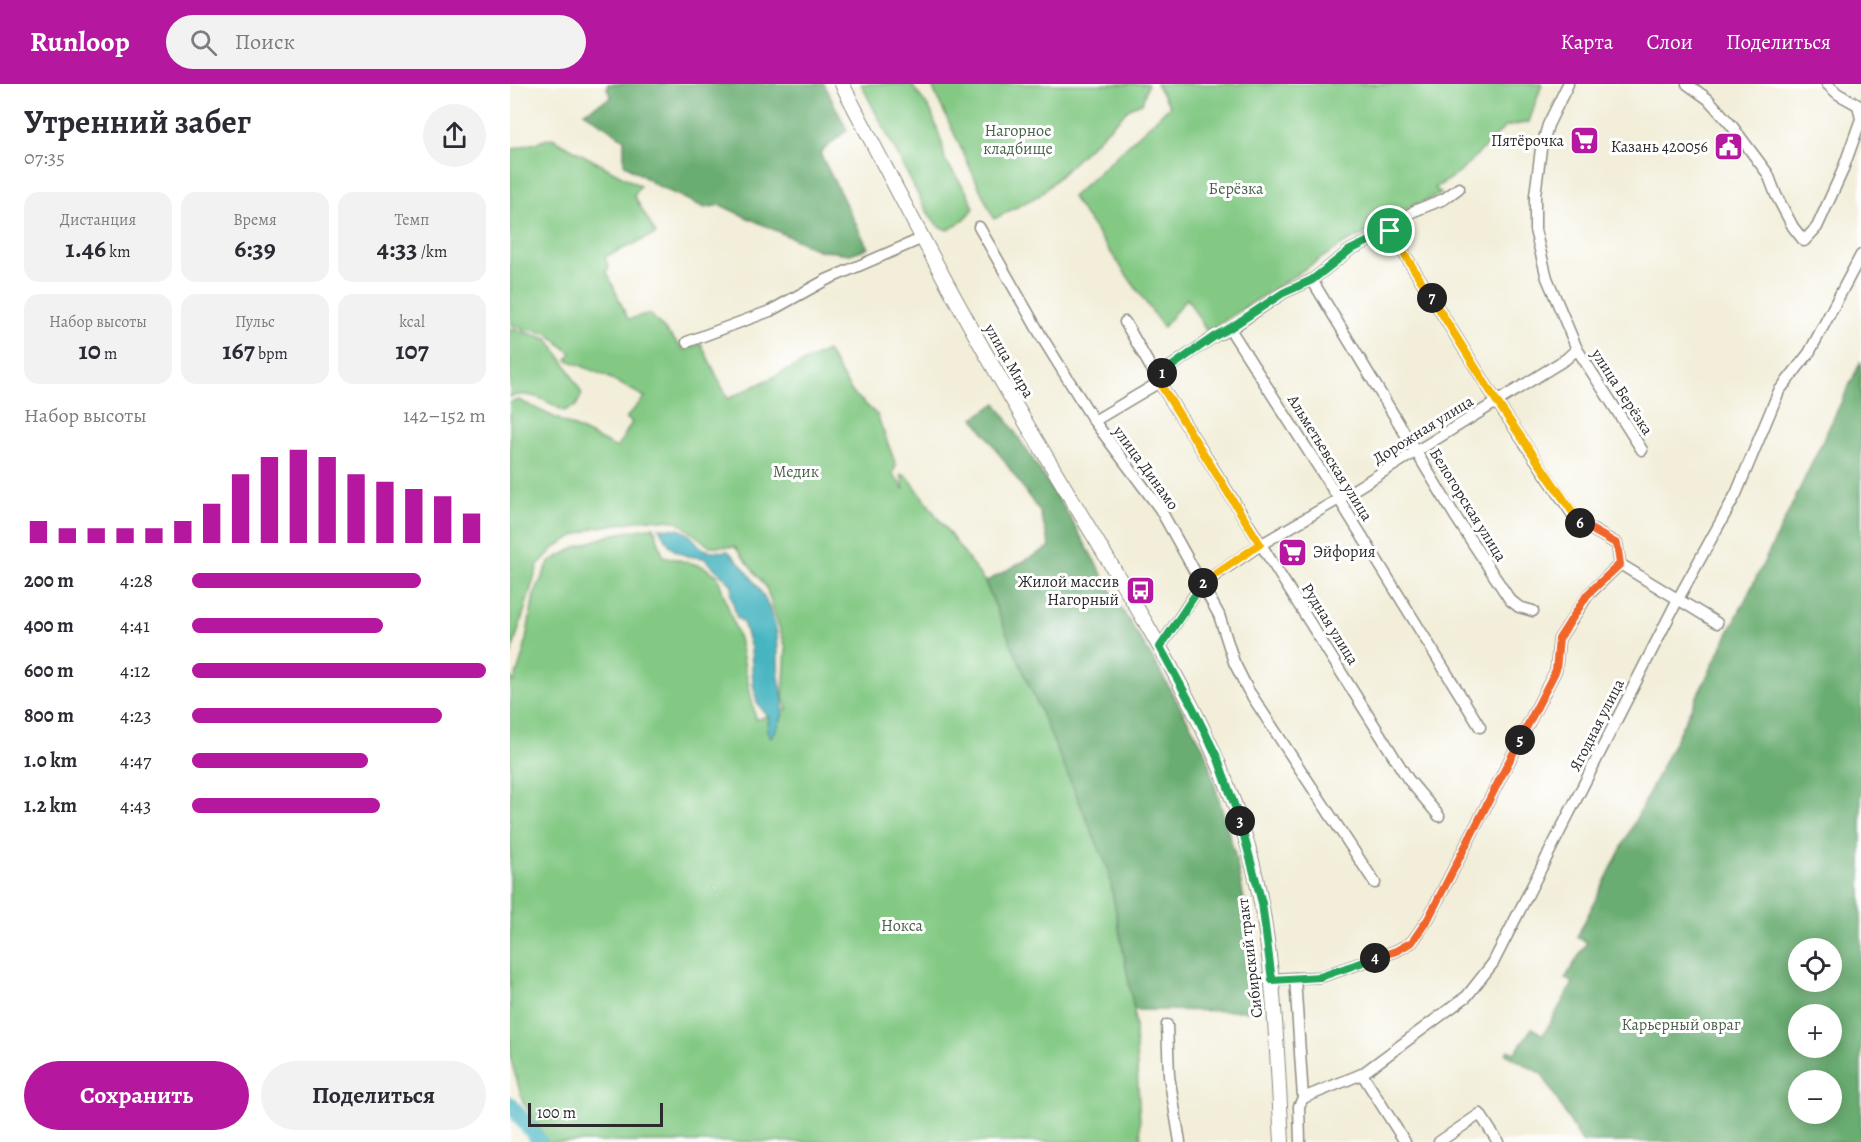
<!DOCTYPE html>
<html lang="ru">
<meta charset="utf-8">
<style>
:root{--surface:#fff;--page:#f2f2f3;--text:#2b2b33;--muted:#7c7c81;--accent:#b5179e}
body{margin:0;font-family:Alegreya,serif;background:var(--page);color:var(--text);height:100vh;display:flex;flex-direction:column;font-size:22px;white-space:nowrap}
*{box-sizing:border-box;margin:0}
p{font-size:20px;color:var(--muted)}
.icon{flex:none;width:33px;height:33px;fill:none;stroke:currentColor;stroke-width:2;stroke-linecap:round;stroke-linejoin:round}
.map{position:relative;flex:1;overflow:hidden}
.panel{display:flex;flex-direction:column;background:var(--surface);width:510px}
.panel>*{flex:none}
.controls{position:absolute;left:1278px;top:854px;display:grid;gap:12px}
.controls a{display:grid;place-items:center;width:54px;height:54px;border-radius:50%;background:var(--surface);box-shadow:0 3px 15px #0003;font-size:30px}
.scale{position:absolute;left:18px;bottom:15px;width:135px;box-sizing:border-box;padding-left:6px;border:3px solid #2b2b2b;border-top:0;font-size:16px;line-height:21px;white-space:nowrap;color:#2b2b2b;-webkit-text-stroke:4px #fff;paint-order:stroke}
.pin{position:absolute;display:grid;place-items:center;width:51px;height:51px;color:#fff;margin:-26px;border:3px solid #fff;border-radius:50%;box-shadow:0 2px 6px #0007}
.km{position:absolute;width:30px;height:30px;margin:-15px;border-radius:50%;background:#222;color:#fff;font-size:16px;line-height:30px;text-align:center}
.round{display:grid;place-items:center;flex:none;width:63px;height:63px;border-radius:32px;background:var(--page)}
.headline{display:flex;align-items:center;justify-content:space-between;height:102px;padding:0 24px}
h1{font-size:33px;font-weight:700;line-height:45px}
.figures{display:grid;grid-template-columns:repeat(3,1fr);gap:9px;height:102px;padding:6px 24px}
.figures div{display:grid;align-content:center;border-radius:15px;background:var(--page);text-align:center}
.figures b{font-size:26px;font-weight:700}
.figures small{font-size:16px;font-weight:400}
.figures p{font-size:16px}
.chart{height:168px;padding:12px 24px}
.chart p{display:flex;justify-content:space-between}
.chart svg{width:100%;height:108px;margin-top:6px;stroke:var(--accent);stroke-width:6}
.button{display:flex;gap:12px;margin-top:auto;padding:12px 24px}
.button a{flex:1;height:69px;border-radius:36px;background:var(--accent);color:#fff;font-size:24px;font-weight:700;line-height:69px;text-align:center}
.button a+a{background:var(--page);color:var(--text)}
ul{padding:0 24px;list-style:none;font-size:20px}
li{display:grid;grid-template-columns:96px 72px 1fr;align-items:center;height:45px}
li i{height:15px;border-radius:8px;background:var(--accent)}
header{display:flex;align-items:center;gap:36px;box-sizing:border-box;height:84px;padding:0 30px;background:var(--accent);color:#fff}
header strong{font-size:28px}
nav{display:flex;gap:33px;margin-inline-start:auto;font-size:21px}
.search{width:420px;height:54px;background:var(--page);display:flex;align-items:center;gap:15px;box-sizing:border-box;padding:0 21px;border-radius:33px;color:var(--muted);font-size:22px}
main{display:flex;flex:1;min-height:0}
.map>svg:first-child{display:block}
.green{fill:#83c984;stroke:#577a58;stroke-width:1.5}
.forest{fill:#6aad72;stroke:#4a6c4e;stroke-width:1.5;fill-rule:evenodd}
.water{fill:#47b5c1;stroke:#397076;stroke-width:1.5}
.lines{fill:none;stroke-linecap:round;stroke-linejoin:round}
.river{stroke:#47b5c1;stroke-width:16}
.minor-casing{stroke:#8e8c82;stroke-width:13}
.major-casing{stroke:#8e8c82;stroke-width:16}
.minor{stroke:#fff;stroke-width:10}
.major{stroke:#fff;stroke-width:14}
.split-1-casing{stroke:#fff;stroke-width:12}
.split-2-casing{stroke:#fff;stroke-width:12}
.split-3-casing{stroke:#fff;stroke-width:12}
.split-4-casing{stroke:#fff;stroke-width:12}
.split-5-casing{stroke:#fff;stroke-width:12}
.split-6-casing{stroke:#fff;stroke-width:12}
.split-7-casing{stroke:#fff;stroke-width:12}
.split-8-casing{stroke:#fff;stroke-width:12}
.split-1{stroke:#22a559;stroke-width:8}
.split-2{stroke:#f5b400;stroke-width:8}
.split-3{stroke:#22a559;stroke-width:8}
.split-4{stroke:#22a559;stroke-width:8}
.split-5{stroke:#f0652b;stroke-width:8}
.split-6{stroke:#f0652b;stroke-width:8}
.split-7{stroke:#f5b400;stroke-width:8}
.split-8{stroke:#f5b400;stroke-width:8}
.labels{text-anchor:middle;dominant-baseline:central;stroke-width:6;stroke-linejoin:round;paint-order:stroke}
.park-label{font-size:16px;fill:#4a624a;stroke:#fff}
.poi-label{font-size:16px;fill:#2b2b2b;stroke:#fff;text-anchor:end}
.street-label{font-size:16px;fill:#2b2b2b;stroke:#fff}
</style>
<header>
<strong>Runloop</strong>
<div class="search"><svg class="icon" aria-label="search" viewBox="0 0 24 24"><circle cx="10" cy="10" r="6"/><path d="M15 15l6 6"/></svg>Поиск</div>
<nav><a>Карта</a><a>Слои</a><a>Поделиться</a></nav>
</header>
<main>
<section class="panel">
<div class="headline"><div><h1>Утренний забег</h1><p>07:35</p></div><a class="round"><svg class="icon" aria-label="share" viewBox="0 0 24 24"><path d="M12 15V3M7 8l5-5 5 5M5 13v7h14v-7"/></svg></a></div>
<div class="figures">
<div><p>Дистанция</p><b>1.46<small> km</small></b></div>
<div><p>Время</p><b>6:39</b></div>
<div><p>Темп</p><b>4:33<small> /km</small></b></div>
</div>
<div class="figures">
<div><p>Набор высоты</p><b>10<small> m</small></b></div>
<div><p>Пульс</p><b>167<small> bpm</small></b></div>
<div><p>kcal</p><b>107</b></div>
</div>
<div class="chart"><p><span>Набор высоты</span>142–152 m</p>
<svg viewBox="0 0 160 44" preserveAspectRatio="none"><path d="M5 44V35M15 44V38M25 44V38M35 44V38M45 44V38M55 44V35M65 44V28M75 44V16M85 44V9M95 44V6M105 44V9M115 44V16M125 44V19M135 44V22M145 44V25M155 44V32"/></svg>
</div>
<ul>
<li><b>200 m</b>4:28<i style="width:78%"></i></li>
<li><b>400 m</b>4:41<i style="width:65%"></i></li>
<li><b>600 m</b>4:12<i style="width:100%"></i></li>
<li><b>800 m</b>4:23<i style="width:85%"></i></li>
<li><b>1.0 km</b>4:47<i style="width:60%"></i></li>
<li><b>1.2 km</b>4:43<i style="width:64%"></i></li>
</ul>
<div class="button"><a>Сохранить</a><a>Поделиться</a></div>
</section>
<div class="map">
<svg width="1351" height="1058" viewBox="0 0 1351 1058">
<rect width="100%" height="100%" fill="#fff"/>
<filter id="ink" filterUnits="userSpaceOnUse"><feTurbulence type="fractalNoise" baseFrequency=".0167" numOctaves="2"/><feDisplacementMap in="SourceGraphic" scale="12" xChannelSelector="R" yChannelSelector="G"/><feConvolveMatrix kernelMatrix="1 2 1 2 8 2 1 2 1" color-interpolation-filters="sRGB"/></filter>
<filter id="wash" filterUnits="userSpaceOnUse"><feTurbulence type="fractalNoise" baseFrequency=".008" numOctaves="4" result="noise"/><feDisplacementMap in="SourceGraphic" scale="24" xChannelSelector="R" yChannelSelector="G"/><feGaussianBlur stdDeviation="1.35" result="paint"/><feColorMatrix in="noise" values="0 0 0 0 0 0 0 0 0 0 0 0 0 0 0 0 0 1.4 0 .05"/><feComposite in="paint" operator="in"/></filter>
<g filter="url(#wash)">
<rect width="100%" height="100%" fill="#f2eed9"/>
<g class="green">
<path d="M351 0H401L421 27 432 59 435 76 457 108 464 124C457 135 449 141 437 146L428 142 416 126Z"/>
<path d="M421 0H638L632 19 621 23 530 111 484 135Z"/>
<path d="M646 0H1032L1019 38 995 43 950 88 925 104 931 110 898 124 872 142 835 159 697 248 677 214 653 243 562 113 660 22Z"/>
<path d="M42 54 130 102 124 112 146 150 95 173 99 184 96 186 117 233 120 235 139 229 174 266 191 260 218 315 317 267 342 308 367 331 386 381 383 390 394 406 391 390 398 393 475 498 505 568H508L593 754 624 926 631 1058H38L13 1018 0 973V592L4 598 14 567 24 511 39 478 66 463 104 450 144 443 153 472 192 482 207 491 229 555 246 636 277 625 273 613 276 564 256 503 225 463 199 462 167 437 138 435 84 444 60 454 44 464 28 481 0 574V318L9 316 107 364 122 338 116 334 135 313 96 292 57 276 61 269 37 249 13 245 0 240V66Z"/>
<path d="M0 244 38 255 56 281 72 310 66 322 54 327C36 317 20 306 0 313Z"/>
</g>
<g class="forest">
<path d="M98 0H314L337 46 310 69 358 164 340 170 308 166 210 121 195 124 148 102 114 80V55L74 28 102 13 97 5Z"/>
<path d="M1351 277V1058H1072L1032 990 996 970 998 966 1005 969 1022 944 1033 951 1063 899 1055 895 1077 858 1067 853 1267 452ZM1288 864H1322V897H1288ZM1288 930H1322V963H1288ZM1288 996H1322V1029H1288Z"/>
<path d="M486 319 558 430 614 529 644 577 695 667 725 771 739 840 747 927 624 926 598 785 475 498 540 463 530 428 464 334Z"/>
</g>
<path class="water" d="M149 444C155 445 163 444 168 445 193 453 180 471 218 467 241 489 258 513 266 545 269 560 267 576 269 592 273 619 279 629 261 653L257 647 259 634 247 619 243 599 241 564 233 538 227 534 221 511 222 501 194 474C168 472 161 468 149 444Z"/>
<g class="lines">
<path class="river" d="M0 1020 30 1058"/>
</g>
</g>
<g filter="url(#ink)">
<g class="lines">
<defs>
<g id="minor">
<path d="M1058 0 1038 41 1031 65 1025 111V146L1037 194 1067 265 1132 366"/>
<path d="M1177 0 1198 15 1222 42 1258 90 1266 111 1283 143 1294 157 1307 143 1332 88 1351 35 1348 21 1328 10 1317 0"/>
<path d="M469 143 533 255 584 337 650 425 709 531 724 578 738 606 865 799"/>
<path d="M880 147 987 318 1067 437 1107 460 1110 480 1207 539"/>
<path d="M802 196 945 432 1000 516 1009 523 1023 527"/>
<path d="M615 238 649 298 898 695 929 732"/>
<path d="M720 245 829 415 970 643"/>
<path d="M177 258 260 227 316 196 413 154"/>
<path d="M584 337 643 302 649 298 650 290 705 252 720 245 773 209 802 196 840 166 880 147 888 138 904 127 934 115 949 104"/>
<path d="M650 563 692 500 750 461 829 415 1056 275 1067 265"/>
<path d="M785 894 793 1014"/>
<path d="M762 895 810 893 886 867 902 858 918 835 1046 586 1049 555 1078 511 1110 480"/>
<path d="M657 941 659 992 670 1058"/>
<path d="M852 990 895 1058"/>
<path d="M790 1058 789 1022 793 1014 852 990 957 912 983 879 1168 515 1226 410 1269 307 1299 269 1351 171"/>
<path d="M929 1058 970 1030 988 1058"/>
</g>
<path id="major" d="M332 0C392 116 452 232 519 344 550 396 581 448 612 499 663 583 711 668 738 762 765 858 766 959 772 1058"/>
</defs>
<use href="#minor" class="minor-casing"/>
<use href="#major" class="major-casing"/>
<use href="#minor" class="minor"/>
<use href="#major" class="major"/>
</g>
</g>
<g class="lines" filter="url(#ink)">
<defs>
<path id="split-1" d="M652 289 705 252 720 244 773 209 802 196 840 166 880 147"/>
<path id="split-2" d="M652 289 649 298 750 460 693 499"/>
<path id="split-3" d="M693 499 650 563 682 622 708 675 730 737"/>
<path id="split-4" d="M730 737 752 819 762 896 810 893 865 874"/>
<path id="split-5" d="M865 874 886 867 902 858 918 835 1010 656"/>
<path id="split-6" d="M1010 656 1046 586 1049 555 1077 511 1110 480 1107 460 1070 439"/>
<path id="split-7" d="M922 214 987 318 1070 439"/>
<path id="split-8" d="M880 147 922 214"/>
</defs>
<use href="#split-1" class="split-1-casing"/>
<use href="#split-2" class="split-2-casing"/>
<use href="#split-3" class="split-3-casing"/>
<use href="#split-4" class="split-4-casing"/>
<use href="#split-5" class="split-5-casing"/>
<use href="#split-6" class="split-6-casing"/>
<use href="#split-7" class="split-7-casing"/>
<use href="#split-8" class="split-8-casing"/>
<use href="#split-1" class="split-1"/>
<use href="#split-2" class="split-2"/>
<use href="#split-3" class="split-3"/>
<use href="#split-4" class="split-4"/>
<use href="#split-5" class="split-5"/>
<use href="#split-6" class="split-6"/>
<use href="#split-7" class="split-7"/>
<use href="#split-8" class="split-8"/>
</g>
<defs>
<symbol id="supermarket-square" viewBox="-11 -11 22 22"><rect x="-9" y="-9" width="18" height="18" rx="4" fill="#b5179e" stroke="#fff"/><path d="M-6-5.5h2.5l.6 2H6L4.5 2H-2.5L-4.4-4H-6ZM-1.5 3.2a1.3 1.3 0 1 0 .1 0ZM3 3.2a1.3 1.3 0 1 0 .1 0Z" fill="#fff"/></symbol>
<symbol id="civic-square" viewBox="-11 -11 22 22"><rect x="-9" y="-9" width="18" height="18" rx="4" fill="#b5179e" stroke="#fff"/><path d="M-.6-6.5H3V-4.5H.6V-3L4-1V1h2V6H-6V1h2V-1L-.6-3ZM-1.2 2.5V6h2.4V2.5Z" fill="#fff"/></symbol>
<symbol id="bus-square" viewBox="-11 -11 22 22"><rect x="-9" y="-9" width="18" height="18" rx="4" fill="#b5179e" stroke="#fff"/><path d="M-5-6H5V4H4V6H2V4H-2V6H-4V4H-5ZM-3.5-4V0h7V-4ZM-3.5 1.2v1.5H-2V1.2ZM2 1.2v1.5H3.5V1.2Z" fill="#fff"/></symbol>
</defs>
<g fill-rule="evenodd">
<use href="#supermarket-square" x="1058" y="40" width="33" height="33"/>
<use href="#civic-square" x="1202" y="46" width="33" height="33"/>
<use href="#supermarket-square" x="766" y="452" width="33" height="33"/>
<use href="#bus-square" x="614" y="490" width="33" height="33"/>
</g>
<g class="labels">
<g class="park-label">
<text x="508" y="47">Нагорное<tspan x="508" dy="18">кладбище</tspan></text>
<text x="726" y="105">Берёзка</text>
<text x="286" y="388">Медик</text>
<text x="392" y="842">Нокса</text>
<text x="1171" y="941">Карьерный овраг</text>
</g>
<g class="poi-label">
<text x="1054" y="57">Пятёрочка</text>
<text x="1198" y="63">Казань 420056</text>
<text x="803" y="468" text-anchor="start">Эйфория</text>
<text x="609" y="498">Жилой массив<tspan x="609" dy="18">Нагорный</tspan></text>
</g>
<g class="street-label">
<text transform="translate(499 277) rotate(60)">улица Мира</text>
<text transform="translate(1112 308) rotate(57)">улица Берёзка</text>
<text transform="translate(913 346) rotate(-32)">Дорожная улица</text>
<text transform="translate(820 374) rotate(58)">Альметьевская улица</text>
<text transform="translate(636 384) rotate(54)">улица Динамо</text>
<text transform="translate(958 421) rotate(58)">Белогорская улица</text>
<text transform="translate(820 540) rotate(58)">Рудная улица</text>
<text transform="translate(1087 641) rotate(-63)">Ягодная улица</text>
<text transform="translate(740 874) rotate(-97)">Сибирский тракт</text>
</g>
</g>
</svg>
<div class="controls">
<a><svg class="icon" aria-label="locate" viewBox="0 0 24 24"><circle cx="12" cy="12" r="6"/><path d="M12 2v4M12 18v4M2 12h4M18 12h4"/></svg></a>
<a>+</a>
<a>−</a>
</div>
<div class="scale">100 m</div>
<div class="pin" style="left:880px;top:147px;background:#1e9e55"><svg class="icon" aria-label="arrive" viewBox="0 0 24 24"><path d="M6 21V4h12l-3 4 3 4H6"/></svg></div>
<b class="km" style="left:652px;top:289px">1</b>
<b class="km" style="left:693px;top:499px">2</b>
<b class="km" style="left:730px;top:737px">3</b>
<b class="km" style="left:865px;top:874px">4</b>
<b class="km" style="left:1010px;top:656px">5</b>
<b class="km" style="left:1070px;top:439px">6</b>
<b class="km" style="left:922px;top:214px">7</b>
</div>
</main>
